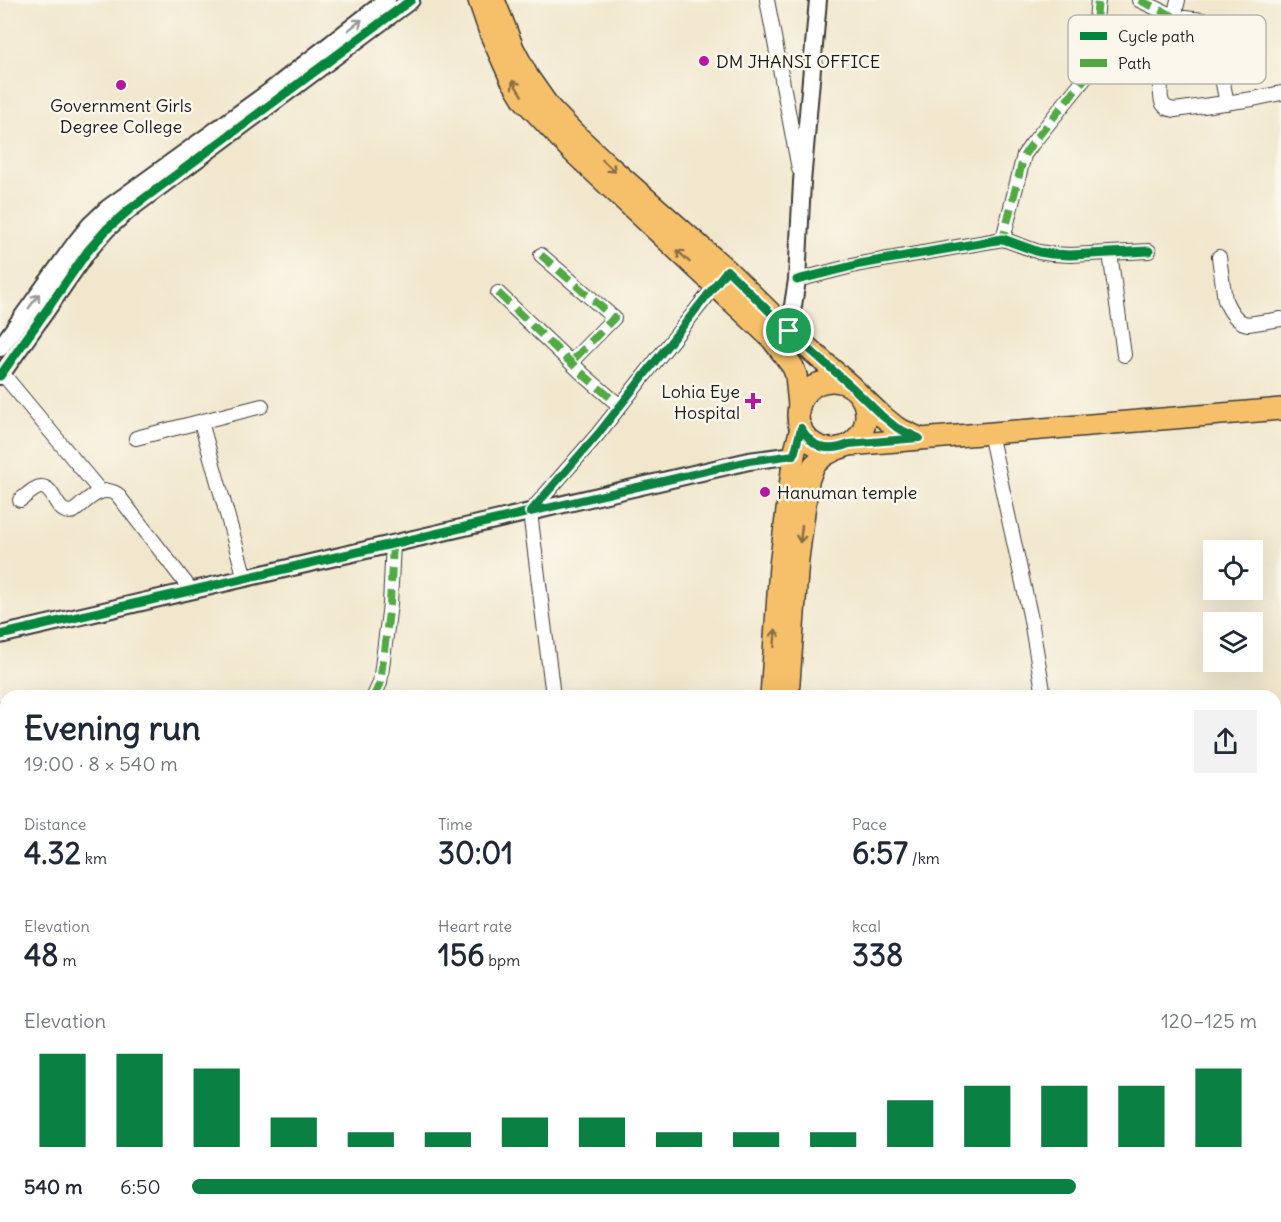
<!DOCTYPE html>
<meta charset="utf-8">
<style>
:root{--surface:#fff;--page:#f2f2f3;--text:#1f2937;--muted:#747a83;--accent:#0b8043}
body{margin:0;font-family:Delius,sans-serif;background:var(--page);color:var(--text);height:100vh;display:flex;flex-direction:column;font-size:22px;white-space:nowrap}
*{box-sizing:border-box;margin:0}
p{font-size:20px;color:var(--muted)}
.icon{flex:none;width:33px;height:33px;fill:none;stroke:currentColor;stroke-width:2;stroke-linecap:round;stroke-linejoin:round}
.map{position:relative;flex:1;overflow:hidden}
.details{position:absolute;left:0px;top:690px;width:1281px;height:532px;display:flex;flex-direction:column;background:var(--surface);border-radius:18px 18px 0 0;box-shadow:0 6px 24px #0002}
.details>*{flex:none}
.controls{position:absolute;left:1203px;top:540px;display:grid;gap:12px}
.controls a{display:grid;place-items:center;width:60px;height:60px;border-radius:0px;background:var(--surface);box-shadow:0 6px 24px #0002;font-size:30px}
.pin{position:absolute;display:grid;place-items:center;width:51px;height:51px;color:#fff;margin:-26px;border:3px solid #fff;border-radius:50%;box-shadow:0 2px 6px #0007}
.round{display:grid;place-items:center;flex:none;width:63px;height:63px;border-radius:0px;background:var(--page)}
.summary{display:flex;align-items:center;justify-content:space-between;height:102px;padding:0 24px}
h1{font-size:33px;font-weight:700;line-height:45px}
.stats{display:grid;grid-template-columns:repeat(3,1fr);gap:9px;height:102px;padding:6px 24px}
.stats div{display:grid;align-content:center}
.stats b{font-size:30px;font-weight:700}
.stats small{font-size:16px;font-weight:400}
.stats p{font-size:16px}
.chart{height:168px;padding:12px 24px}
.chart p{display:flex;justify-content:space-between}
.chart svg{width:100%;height:108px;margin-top:6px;stroke:var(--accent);stroke-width:6}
ul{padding:0 24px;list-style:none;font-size:20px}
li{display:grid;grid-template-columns:96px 72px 1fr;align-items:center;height:45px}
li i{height:15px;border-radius:8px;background:var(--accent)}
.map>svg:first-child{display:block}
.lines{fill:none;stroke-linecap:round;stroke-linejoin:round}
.minor-casing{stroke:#3c3a37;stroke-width:16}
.tertiary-casing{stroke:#3c3a37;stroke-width:20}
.primary-casing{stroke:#3c3a37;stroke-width:24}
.minor{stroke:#fff;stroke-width:14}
.tertiary{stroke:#fff;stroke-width:16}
.primary{stroke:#f6c06b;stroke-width:21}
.quiet{stroke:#52a943;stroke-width:8;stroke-dasharray:15 8;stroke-linecap:butt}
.cycleway-casing{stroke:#fbf7ec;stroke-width:13}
.cycleway{stroke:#00873e;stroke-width:9}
.oneway{stroke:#999}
.oneway2{stroke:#896e44}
.route-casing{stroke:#fff;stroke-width:12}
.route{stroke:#0b8043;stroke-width:8}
.poi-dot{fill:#b5179e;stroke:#fbf7ec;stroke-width:2}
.labels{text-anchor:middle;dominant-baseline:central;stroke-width:5;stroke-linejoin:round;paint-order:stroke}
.poi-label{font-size:18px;fill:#1c1c1c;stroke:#fbf7ec;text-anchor:start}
.key{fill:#fbf7ec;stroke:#b8b5ae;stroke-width:1.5}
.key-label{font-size:16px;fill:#1c1c1c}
</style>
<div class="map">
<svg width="1281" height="1222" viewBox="0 0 1281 1222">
<rect width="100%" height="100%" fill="#fbf7ec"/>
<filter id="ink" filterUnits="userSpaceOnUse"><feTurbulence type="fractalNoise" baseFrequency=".0167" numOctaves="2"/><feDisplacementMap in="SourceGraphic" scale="12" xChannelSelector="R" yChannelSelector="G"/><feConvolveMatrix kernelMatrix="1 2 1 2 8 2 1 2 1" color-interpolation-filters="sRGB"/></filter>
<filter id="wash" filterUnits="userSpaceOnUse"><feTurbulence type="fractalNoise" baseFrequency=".008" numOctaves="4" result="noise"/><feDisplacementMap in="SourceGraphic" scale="24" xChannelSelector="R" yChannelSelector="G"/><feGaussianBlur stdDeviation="1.35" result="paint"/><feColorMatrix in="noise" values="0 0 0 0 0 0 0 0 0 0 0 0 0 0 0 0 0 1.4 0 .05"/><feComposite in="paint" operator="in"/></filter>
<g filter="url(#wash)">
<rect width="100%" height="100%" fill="#f1e7cd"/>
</g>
<g filter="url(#ink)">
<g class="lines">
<defs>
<g id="minor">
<path d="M767 0 799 169"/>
<path d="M1139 0 1175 17 1203 20 1208 25 1212 31 1227 103"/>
<path d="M1178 0C1174 19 1154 89 1163 104 1166 109 1170 109 1175 110L1253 99 1281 93"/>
<path d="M1003 239 1024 155 1032 144 1089 73 1092 61 1098 0"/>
<path d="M1110 253 1124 355"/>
<path d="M541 255 614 318 571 362"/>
<path d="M1219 257 1225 300C1229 310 1237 323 1248 324L1281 319"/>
<path d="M797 280 860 264 1003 239 1039 252 1052 254 1070 255 1149 251"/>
<path d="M498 293 585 376 620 406"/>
<path d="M2 373 100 491"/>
<path d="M201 422 245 578"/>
<path d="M990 433 1030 615 1044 696"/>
<path d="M136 438 262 406"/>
<path d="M20 500C26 496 35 487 41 487 56 487 55 517 74 511 87 501 100 484 117 494L191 590"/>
<path d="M374 696 380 683 390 604 393 543"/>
<path d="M553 696 530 512 598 434 719 281"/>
<path d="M0 709 6 743"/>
<path d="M0 948 6 947"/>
<path d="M1275 992 1281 991"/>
<path d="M1275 1102 1281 1101"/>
<path d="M1110 1216 1111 1222"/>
<path d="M1269 1216 1270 1222"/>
<path d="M879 1222 880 1216"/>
</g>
<g id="tertiary">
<path d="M789 331 797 280 802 182 818 0"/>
<path d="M0 348 77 241 90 225 108 208 269 92 387 0"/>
<path d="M0 376 41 318 87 252 107 229 130 209 411 0"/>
<path d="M0 635 749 461 794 455"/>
</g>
<g id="primary">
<path d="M479 0 491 35 510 77 524 100 572 151 772 339 793 367 796 375 799 406"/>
<path d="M494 0 513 48 528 77 549 107 575 134 608 165 727 270 789 331 852 387"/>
<circle cx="832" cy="415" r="34"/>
<path d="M860 395 881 415 897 428 919 438"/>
<path d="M849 445 1281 409"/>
<path d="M771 696 780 566 794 455 801 428"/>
<path d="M788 696 798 559 808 481 814 465 825 455 839 448"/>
<path d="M629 1222 631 1216"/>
<path d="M651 1222 653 1216"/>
</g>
</defs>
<use href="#minor" class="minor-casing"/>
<use href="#tertiary" class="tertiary-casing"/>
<use href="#primary" class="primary-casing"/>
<use href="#minor" class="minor"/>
<use href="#tertiary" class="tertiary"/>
<use href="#primary" class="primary"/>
<g class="quiet">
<path d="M1139 0 1175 17"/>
<path d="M997 240 1003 239 1024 155 1032 144 1089 73 1092 61 1098 0"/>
<path d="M541 255 614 318 571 362"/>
<path d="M498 293 585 376 620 406"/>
<path d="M374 696 380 683 390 604 393 543"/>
</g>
<defs>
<g id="cycleway">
<path d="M797 280 860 264 1003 239 1039 252 1052 254 1070 255 1149 251"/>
<path d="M0 376 41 318 87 252 107 229 130 209 411 0"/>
<path d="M0 635 749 461 794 455"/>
</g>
</defs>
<use href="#cycleway" class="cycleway-casing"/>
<use href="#cycleway" class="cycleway"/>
</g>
<defs><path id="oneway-shaft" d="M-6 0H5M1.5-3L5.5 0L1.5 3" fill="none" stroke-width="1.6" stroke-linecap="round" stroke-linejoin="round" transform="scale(1.5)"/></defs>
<g class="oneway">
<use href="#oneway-shaft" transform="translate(355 25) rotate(-38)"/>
<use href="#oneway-shaft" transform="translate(34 301) rotate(-54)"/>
</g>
<g class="oneway2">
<use href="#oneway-shaft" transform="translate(517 88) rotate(-122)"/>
<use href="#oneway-shaft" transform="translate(609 166) rotate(43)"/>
<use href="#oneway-shaft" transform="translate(683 256) rotate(-137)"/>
<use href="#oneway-shaft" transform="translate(801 534) rotate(97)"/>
<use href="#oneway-shaft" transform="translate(775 638) rotate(-86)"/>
</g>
</g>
<g class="lines" filter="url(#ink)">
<defs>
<path id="route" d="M727 270 789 331 852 387 881 415 897 428 919 438 849 444C827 453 813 448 801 428L794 455 749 461 530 512 598 434Z"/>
</defs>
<use href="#route" class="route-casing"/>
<use href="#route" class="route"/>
</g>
<g class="poi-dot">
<circle cx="704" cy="61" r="6"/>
<circle cx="121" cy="85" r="6"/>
<path d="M750 392h6v6h6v6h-6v6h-6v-6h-6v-6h6z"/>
<circle cx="765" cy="492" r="6"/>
</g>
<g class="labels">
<g class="poi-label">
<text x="716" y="61">DM JHANSI OFFICE</text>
<text x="121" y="105" text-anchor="middle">Government Girls<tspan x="121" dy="21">Degree College</tspan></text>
<text x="740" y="391" text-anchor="end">Lohia Eye<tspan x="740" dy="21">Hospital</tspan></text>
<text x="777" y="492">Hanuman temple</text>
</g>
</g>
<rect x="1068" y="15" width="198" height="69" rx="9" class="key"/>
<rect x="1080" y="32" width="27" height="8" fill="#00873e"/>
<rect x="1080" y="59" width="27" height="8" fill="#52a943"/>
<g class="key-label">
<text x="1118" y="42">Cycle path</text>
<text x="1118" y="69">Path</text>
</g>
</svg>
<div class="controls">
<a><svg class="icon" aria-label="locate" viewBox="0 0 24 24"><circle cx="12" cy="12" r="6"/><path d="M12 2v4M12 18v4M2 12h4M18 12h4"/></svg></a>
<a><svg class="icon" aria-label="layers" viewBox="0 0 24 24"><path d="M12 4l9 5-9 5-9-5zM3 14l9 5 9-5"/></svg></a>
</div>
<div class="pin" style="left:789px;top:331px;background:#1e9e55"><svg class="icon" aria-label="arrive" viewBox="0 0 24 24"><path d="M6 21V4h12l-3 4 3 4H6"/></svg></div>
<section class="details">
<div class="summary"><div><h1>Evening run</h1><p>19:00 · 8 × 540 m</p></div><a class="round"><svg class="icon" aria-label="share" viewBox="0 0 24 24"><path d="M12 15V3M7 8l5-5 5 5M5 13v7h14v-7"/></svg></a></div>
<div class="stats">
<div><p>Distance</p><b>4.32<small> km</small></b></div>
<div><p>Time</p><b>30:01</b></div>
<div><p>Pace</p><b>6:57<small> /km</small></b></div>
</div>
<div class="stats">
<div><p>Elevation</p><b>48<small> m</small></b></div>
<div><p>Heart rate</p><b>156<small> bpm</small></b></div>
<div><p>kcal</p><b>338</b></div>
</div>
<div class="chart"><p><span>Elevation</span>120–125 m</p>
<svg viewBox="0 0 160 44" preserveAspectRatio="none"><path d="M5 44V6M15 44V6M25 44V12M35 44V32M45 44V38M55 44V38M65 44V32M75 44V32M85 44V38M95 44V38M105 44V38M115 44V25M125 44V19M135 44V19M145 44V19M155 44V12"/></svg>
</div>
<ul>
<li><b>540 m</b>6:50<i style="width:83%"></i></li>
</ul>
</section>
</div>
